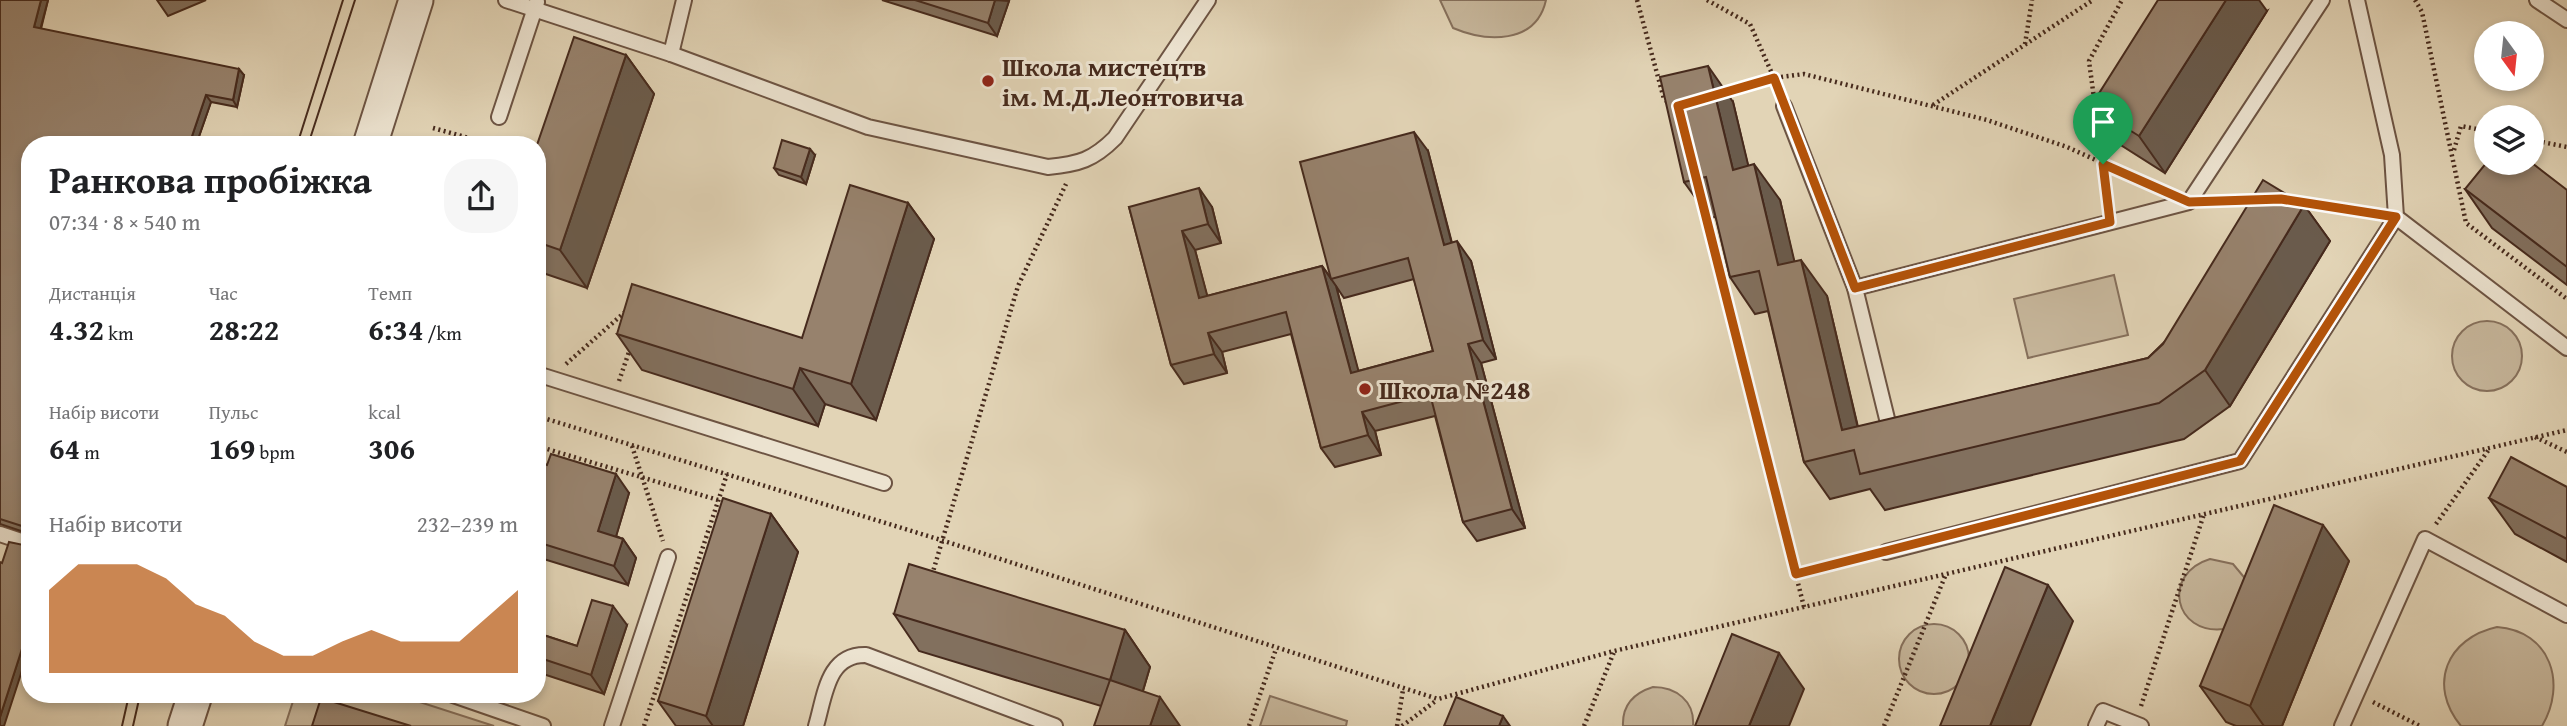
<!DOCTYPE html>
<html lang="uk">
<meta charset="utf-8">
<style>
:root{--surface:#fff;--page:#f6f6f6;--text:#202124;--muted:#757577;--accent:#b45309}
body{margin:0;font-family:"Gentium Book Plus",serif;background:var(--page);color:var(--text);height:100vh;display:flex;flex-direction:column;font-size:26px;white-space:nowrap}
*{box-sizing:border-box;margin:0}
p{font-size:23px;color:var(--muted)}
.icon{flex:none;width:38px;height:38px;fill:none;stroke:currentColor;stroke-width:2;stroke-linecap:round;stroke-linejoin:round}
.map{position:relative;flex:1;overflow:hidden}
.panel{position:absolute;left:21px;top:136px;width:525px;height:567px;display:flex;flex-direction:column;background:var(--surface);border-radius:28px;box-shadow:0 4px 10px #0003}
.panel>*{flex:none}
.needle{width:46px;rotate:165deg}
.controls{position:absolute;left:2474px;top:21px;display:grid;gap:14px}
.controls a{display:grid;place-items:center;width:70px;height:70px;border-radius:50%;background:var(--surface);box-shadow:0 4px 10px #0003;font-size:35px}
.pin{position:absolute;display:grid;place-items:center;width:60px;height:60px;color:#fff;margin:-72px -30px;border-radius:50% 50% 50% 0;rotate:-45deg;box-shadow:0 0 7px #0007}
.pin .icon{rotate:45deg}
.round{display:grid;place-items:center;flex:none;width:74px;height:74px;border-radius:28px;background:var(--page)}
.summary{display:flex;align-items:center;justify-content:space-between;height:119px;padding:0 28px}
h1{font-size:38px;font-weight:600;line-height:52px}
.figures{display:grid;grid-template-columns:repeat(3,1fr);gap:10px;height:119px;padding:7px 28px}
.figures div{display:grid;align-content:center}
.figures b{font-size:30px;font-weight:600}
.figures small{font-size:19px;font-weight:400}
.figures p{font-size:19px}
.chart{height:196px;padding:14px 28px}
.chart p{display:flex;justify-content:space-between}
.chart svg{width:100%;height:126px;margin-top:7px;fill:var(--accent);opacity:.7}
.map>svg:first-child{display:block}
.green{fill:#c7b79c;stroke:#86705c;stroke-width:2}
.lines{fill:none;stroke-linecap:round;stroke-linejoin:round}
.service-casing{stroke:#6d5443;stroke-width:18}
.tertiary-casing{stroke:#6d5443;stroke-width:37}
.path{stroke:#462a1d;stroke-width:4.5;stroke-dasharray:2 3.5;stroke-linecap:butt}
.service{stroke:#ece3d0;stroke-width:14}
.tertiary{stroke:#ece3d0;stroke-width:33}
.tram{stroke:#462a1d;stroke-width:2}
.wall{fill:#82705e;stroke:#462a1d;stroke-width:2;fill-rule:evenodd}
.shaded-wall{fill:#6a5b4c;stroke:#462a1d;stroke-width:2}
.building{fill:#97826d;stroke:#462a1d;stroke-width:2}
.route-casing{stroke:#fff;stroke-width:14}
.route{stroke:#b45309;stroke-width:9}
.poi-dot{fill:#8f2418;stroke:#ece3d0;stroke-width:2.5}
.labels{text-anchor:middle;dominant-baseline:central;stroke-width:6;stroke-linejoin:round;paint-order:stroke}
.poi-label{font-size:26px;font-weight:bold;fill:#462a1d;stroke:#ece3d0;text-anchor:start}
</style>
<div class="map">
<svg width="2567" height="726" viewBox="0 0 2567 726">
<rect width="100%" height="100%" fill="#e2d4b6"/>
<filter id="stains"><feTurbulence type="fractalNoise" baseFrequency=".00286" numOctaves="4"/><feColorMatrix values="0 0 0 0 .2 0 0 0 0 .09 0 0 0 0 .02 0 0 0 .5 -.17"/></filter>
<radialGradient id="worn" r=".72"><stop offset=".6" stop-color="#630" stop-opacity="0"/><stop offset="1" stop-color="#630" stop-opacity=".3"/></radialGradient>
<g class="green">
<path d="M1440 0H1546C1536 45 1486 42 1453 28Z"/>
<path d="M2114 275 2128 335 2028 358 2014 299Z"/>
<circle cx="2487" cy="356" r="35"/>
<path d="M2210 559 2233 564 2248 582 2224 629C2174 635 2161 574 2210 559Z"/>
<circle cx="1934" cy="659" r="35"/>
<path d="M2497 627C2551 631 2567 684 2542 726H2461C2427 685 2447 638 2497 627Z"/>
<path d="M1653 687C1676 687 1695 701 1693 726H1623C1622 705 1634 693 1653 687Z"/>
<path d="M295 695H398L494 726H285Z"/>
<path d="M1270 696 1347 721 1346 726H1260Z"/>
</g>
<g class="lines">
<defs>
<g id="service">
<path d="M506 0 671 54 868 127 1048 167C1079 164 1093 160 1115 138L1208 0"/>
<path d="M2537 0 2567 20"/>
<path d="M671 54 684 0"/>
<path d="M1784 106 1855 288 1889 427"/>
<path d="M499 117 537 2"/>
<path d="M2396 217 2567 348"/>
<path d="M1855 288 2189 202 2322 0"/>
<path d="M537 374 884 483"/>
<path d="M0 534 30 544"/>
<path d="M1886 552 2240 461 2396 217 2392 155 2357 0"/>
<path d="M453 695 543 726"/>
<path d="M612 726 668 557"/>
<path d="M816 726C825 696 827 654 866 655L1055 726"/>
<path d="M2096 726 2103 711 2141 726"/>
<path d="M2342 726 2425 539 2567 615"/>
</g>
<g id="tertiary">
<path d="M370 145 416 0"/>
<path d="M185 726 195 695"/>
</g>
</defs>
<use href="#service" class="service-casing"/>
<use href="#tertiary" class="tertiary-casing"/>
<g class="path">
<path d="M1637 0 1664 99 1668 102"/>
<path d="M1707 0 1750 24 1774 78 1804 74 1987 120 2067 147 2158 188"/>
<path d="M2415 0 2422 12 2466 223 2567 299"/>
<path d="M2025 44 2032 0"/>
<path d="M1723 93 1774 78 1778 88"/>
<path d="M1933 105 2093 0"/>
<path d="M433 128 494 145"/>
<path d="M2532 140 2567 147"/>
<path d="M2454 150 2461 126 2487 131"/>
<path d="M2213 201 2253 200"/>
<path d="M2297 202 2375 214"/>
<path d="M2108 203 2089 61 2122 0"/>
<path d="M1703 205 1804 607"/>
<path d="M566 364 625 312"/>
<path d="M619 381 631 346"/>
<path d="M537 416 941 540 1438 699 1614 651 2567 430"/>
<path d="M2535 437 2567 452"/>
<path d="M537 446 718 500"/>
<path d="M632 446 663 541"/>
<path d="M2436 524 2490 448"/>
<path d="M1796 574 1870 556"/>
<path d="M932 575 1018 286 1066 184"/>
<path d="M2373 702 2420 726"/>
<path d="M2141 706 2204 514"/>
<path d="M644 726 727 474"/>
<path d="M1249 726 1276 649"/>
<path d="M1397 726 1403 690"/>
<path d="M1402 726 1437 700"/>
<path d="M1584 726 1614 652"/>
<path d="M1884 726 1946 574"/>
</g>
<use href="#service" class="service"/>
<use href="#tertiary" class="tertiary"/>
<g class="tram">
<path d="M297 145 343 0"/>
<path d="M308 145 355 0"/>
<path d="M122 726 129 695"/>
<path d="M133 726 140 695"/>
</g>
</g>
<g class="wall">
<path d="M0 0H48L41 29 244 75 237 107 211 102 196 145H30V534L0 524Z"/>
<path d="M157 0H206L168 16Z"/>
<path d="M882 0H1008L1009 1 997 36Z"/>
<path d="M2267 11 2165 173 2116 142 2091 106Z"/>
<path d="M626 55 654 94 587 288 537 271V145Z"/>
<path d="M1733 102 1748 166 1780 200 1794 262 1827 296 1858 427 2148 358 2304 205 2330 241 2230 406 2184 439 1885 510 1870 489 1830 499 1804 462 1768 311 1755 314 1730 277 1716 217 1710 218 1684 182Z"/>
<path d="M1428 151 1452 243 1471 261 1496 359 1481 363 1525 528 1477 541 1463 522 1435 416 1375 431 1381 455 1335 467 1321 448 1291 334 1222 352 1227 373 1184 384 1171 365 1129 207H1212L1221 243 1195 250 1207 296 1322 266 1331 278ZM1414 279 1433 351 1358 371 1336 286 1344 298Z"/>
<path d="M815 155 806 184 779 175 774 168Z"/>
<path d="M2465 189 2567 190V285L2492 228Z"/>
<path d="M908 203 934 239 876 420 825 404 818 426 642 370 617 334 802 338Z"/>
<path d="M537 462 629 493 616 536 623 539 636 558 628 585 537 557Z"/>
<path d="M2567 487V562L2515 534 2489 498Z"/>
<path d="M771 514 798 552 743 726H676L658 701Z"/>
<path d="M2349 561 2282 726H2236L2226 722 2200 686Z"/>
<path d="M894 614 1125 630 1150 667 1143 691 1101 706 919 651Z"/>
<path d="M627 625 604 694 537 672V633L577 646Z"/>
</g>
<g class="shaded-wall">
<path d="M41 0H48L39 34 34 27Z"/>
<path d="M995 0 1009 1 997 36 988 23Z"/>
<path d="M2226 0H2259L2267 11 2165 173 2139 136Z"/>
<path d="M626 55 654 94 587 288 560 250Z"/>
<path d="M1708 66 1733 102 1758 206 1733 170Z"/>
<path d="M239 69 244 75 237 107 233 100Z"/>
<path d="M206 95 211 102 196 145H189Z"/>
<path d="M1414 132 1428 151 1457 264 1444 245Z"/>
<path d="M810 149 815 155 806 184 801 177Z"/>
<path d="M1754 164 1780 200 1804 302 1778 265Z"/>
<path d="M1199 188 1212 207 1221 243 1208 224Z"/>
<path d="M908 203 934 239 876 420 851 384Z"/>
<path d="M2304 205 2330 241 2230 406 2205 370Z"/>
<path d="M1182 231 1195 250 1213 317 1199 298Z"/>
<path d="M1457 241 1471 261 1496 359 1483 340Z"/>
<path d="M1801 260 1827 296 1867 467 1842 430Z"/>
<path d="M1322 266 1336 286 1364 392 1351 373Z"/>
<path d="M1208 333 1222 352 1227 373 1214 354Z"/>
<path d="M1468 344 1481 363 1525 528 1512 509Z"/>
<path d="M800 368 825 404 818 426 793 389Z"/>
<path d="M1362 412 1375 431 1381 455 1368 435Z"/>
<path d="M616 474 629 493 612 550 598 531Z"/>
<path d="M771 514 798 552 743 726H713L706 716Z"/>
<path d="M2323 525 2349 561 2282 726H2264L2250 706Z"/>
<path d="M623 539 636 558 628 585 614 566Z"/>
<path d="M2048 585 2073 621 2030 726H1990Z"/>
<path d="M613 606 627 625 604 694 591 675Z"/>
<path d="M30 624V646L4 726H0V717Z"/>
<path d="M1125 630 1150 667 1135 717 1110 680Z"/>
<path d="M1779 653 1804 689 1789 726H1749Z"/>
<path d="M1160 697 1180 726H1150Z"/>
<path d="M1503 716 1510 726H1499Z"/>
</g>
<g class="building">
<path d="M0 0H41L34 27 239 69 233 100 206 95 189 145H30V530L28 528 0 519Z"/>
<path d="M915 0H995L988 23Z"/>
<path d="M2158 0H2226L2139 136 2091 106Z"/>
<path d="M574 37 626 55 560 250 537 242V145Z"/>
<path d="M1708 66 1733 170 1754 164 1778 265 1801 260 1842 430 2148 358 2163 344 2263 180 2304 205 2205 370 2159 403 1860 474 1854 450 1804 462 1759 271 1730 277 1706 177 1684 182 1660 77Z"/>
<path d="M1414 132 1444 245 1457 241 1483 340 1468 344 1512 509 1463 522 1430 394 1362 412 1368 435 1321 448 1286 312 1208 333 1214 354 1171 365 1129 207 1199 188 1208 224 1182 231 1199 298 1322 266 1351 373 1433 351 1408 258 1331 279 1300 162Z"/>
<path d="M782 140 810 149 801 177 774 168Z"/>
<path d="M2487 162V163H2532L2567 190V267L2465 189Z"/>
<path d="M850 185 908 203 851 384 800 368 793 389 617 334 632 284 802 338Z"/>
<path d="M551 454 616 474 598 531 623 539 614 566 537 542V462L547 465Z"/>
<path d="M2511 457 2567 487V539L2489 498Z"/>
<path d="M723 498 771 514 706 716 658 701Z"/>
<path d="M2274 505 2323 525 2250 706 2200 686Z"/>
<path d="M9 542 28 546 30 543V624L0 717V562L2 563Z"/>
<path d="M909 564 1125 630 1110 680 894 614Z"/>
<path d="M2005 567 2048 585 1990 726H1940Z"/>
<path d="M592 600 613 606 591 675 537 657V633L577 646Z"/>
<path d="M1732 634 1779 653 1749 726H1695Z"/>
<path d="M1110 680 1160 697 1150 726H1094Z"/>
<path d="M1456 697 1503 716 1499 726H1444Z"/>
<path d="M321 698 411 726H312Z"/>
</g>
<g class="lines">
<defs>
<path id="route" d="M1774 78 1855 288 2110 222 2103 164 2189 202 2281 199 2396 217 2240 461 1796 574 1678 106Z"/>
</defs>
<use href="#route" class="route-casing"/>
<use href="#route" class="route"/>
</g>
<g class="poi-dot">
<circle cx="988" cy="81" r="7"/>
<circle cx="1365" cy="389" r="7"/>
</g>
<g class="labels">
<g class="poi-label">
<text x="1002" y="66">Школа мистецтв<tspan x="1002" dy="30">ім. М.Д.Леонтовича</tspan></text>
<text x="1379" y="389">Школа №248</text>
</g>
</g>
<rect width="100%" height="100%" filter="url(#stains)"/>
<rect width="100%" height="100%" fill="url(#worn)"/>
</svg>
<div class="controls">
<a><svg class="needle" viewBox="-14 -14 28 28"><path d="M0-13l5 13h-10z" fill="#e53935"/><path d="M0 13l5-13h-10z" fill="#757577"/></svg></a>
<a><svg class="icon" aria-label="layers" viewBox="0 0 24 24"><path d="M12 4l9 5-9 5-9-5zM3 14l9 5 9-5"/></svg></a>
</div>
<div class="pin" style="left:2103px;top:164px;background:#1e9e55"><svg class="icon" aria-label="arrive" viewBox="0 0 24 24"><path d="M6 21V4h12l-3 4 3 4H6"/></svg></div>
<section class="panel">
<div class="summary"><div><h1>Ранкова пробіжка</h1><p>07:34 · 8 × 540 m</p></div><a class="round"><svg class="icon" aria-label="share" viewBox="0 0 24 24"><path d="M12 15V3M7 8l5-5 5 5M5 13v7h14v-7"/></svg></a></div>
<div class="figures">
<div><p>Дистанція</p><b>4.32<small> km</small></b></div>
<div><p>Час</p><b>28:22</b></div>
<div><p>Темп</p><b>6:34<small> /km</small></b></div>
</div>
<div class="figures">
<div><p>Набір висоти</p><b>64<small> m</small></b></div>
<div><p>Пульс</p><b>169<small> bpm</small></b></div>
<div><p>kcal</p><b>306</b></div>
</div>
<div class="chart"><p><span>Набір висоти</span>232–239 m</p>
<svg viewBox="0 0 160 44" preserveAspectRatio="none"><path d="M0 44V15L10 6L20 6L30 6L40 11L50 20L60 24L70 33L80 38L90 38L100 33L110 29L120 33L130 33L140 33L150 24L160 15V44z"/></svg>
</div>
</section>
</div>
